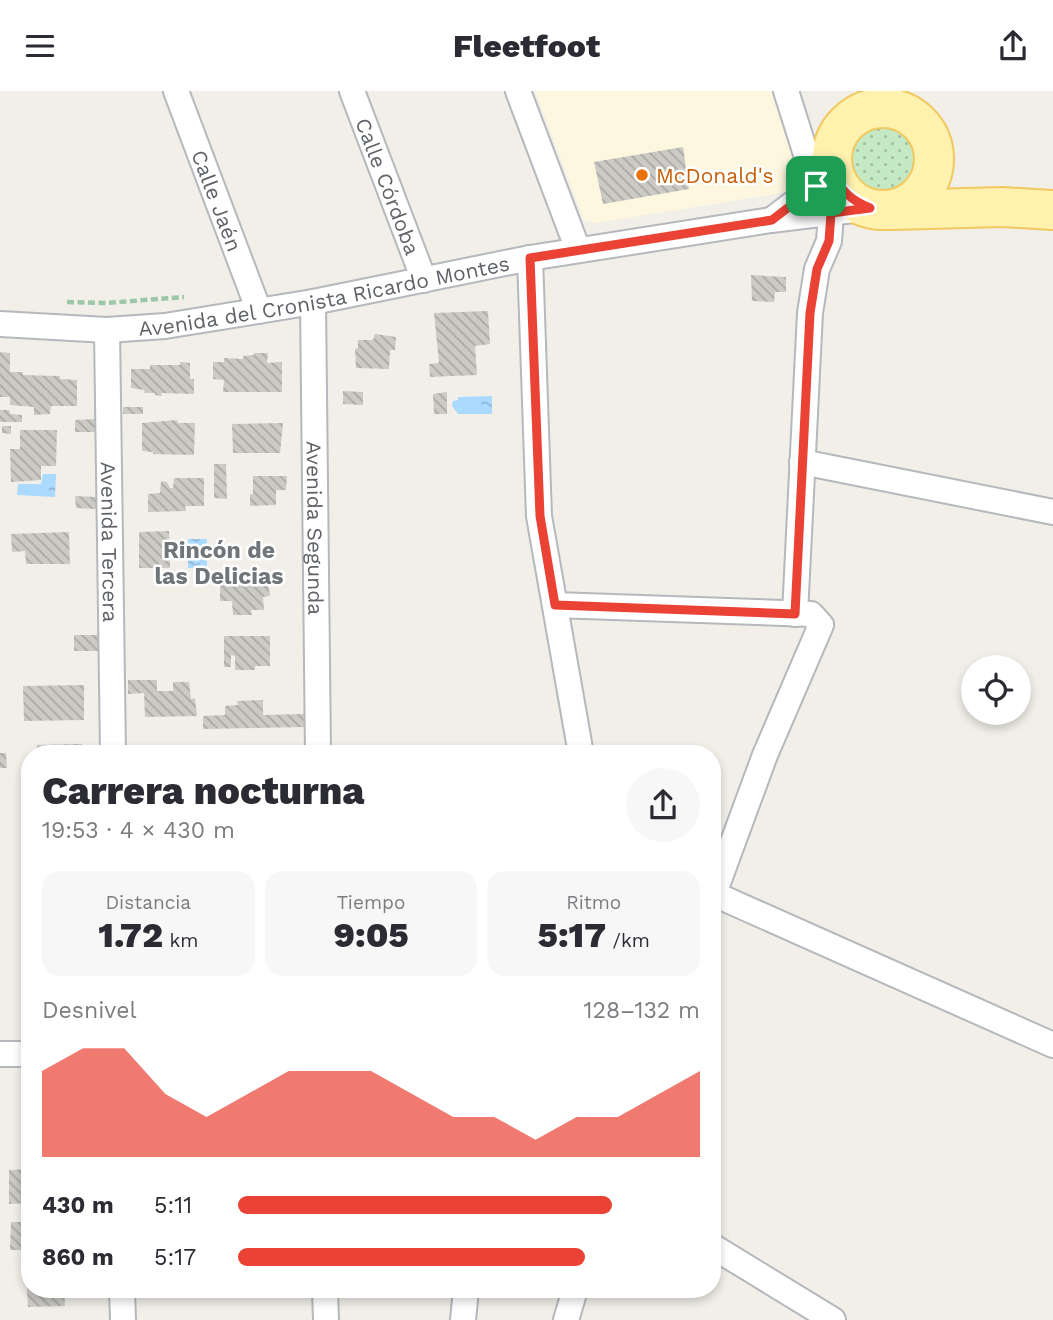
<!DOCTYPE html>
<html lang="es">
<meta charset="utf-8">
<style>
:root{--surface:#fff;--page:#f7f7f7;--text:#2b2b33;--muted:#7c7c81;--accent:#ea4335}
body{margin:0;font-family:"Work Sans",sans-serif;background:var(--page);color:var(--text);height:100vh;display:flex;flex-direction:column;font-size:26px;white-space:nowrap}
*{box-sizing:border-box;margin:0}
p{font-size:23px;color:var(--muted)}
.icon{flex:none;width:38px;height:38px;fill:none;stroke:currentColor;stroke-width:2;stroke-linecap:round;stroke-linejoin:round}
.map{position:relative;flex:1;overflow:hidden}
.side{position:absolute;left:21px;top:654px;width:700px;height:553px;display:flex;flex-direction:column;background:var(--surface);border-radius:28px;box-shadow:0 4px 10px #0003}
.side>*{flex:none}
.buttons{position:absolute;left:961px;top:564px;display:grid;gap:14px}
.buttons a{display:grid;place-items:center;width:70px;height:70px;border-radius:50%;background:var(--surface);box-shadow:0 4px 10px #0003;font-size:35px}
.pin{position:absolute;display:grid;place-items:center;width:60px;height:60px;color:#fff;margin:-30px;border-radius:14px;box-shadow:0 4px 10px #0006}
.round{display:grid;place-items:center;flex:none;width:74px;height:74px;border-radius:37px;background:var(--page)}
.overview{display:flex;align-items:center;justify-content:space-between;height:119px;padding:0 21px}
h1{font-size:38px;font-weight:800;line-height:52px}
.metrics{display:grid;grid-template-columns:repeat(3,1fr);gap:10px;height:119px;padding:7px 21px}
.metrics div{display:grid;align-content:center;border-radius:18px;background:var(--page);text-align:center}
.metrics b{font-size:35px;font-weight:800}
.metrics small{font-size:19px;font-weight:400}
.metrics p{font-size:19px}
.chart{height:196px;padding:14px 21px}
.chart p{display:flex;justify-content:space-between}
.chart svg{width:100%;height:126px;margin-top:7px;fill:var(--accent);opacity:.7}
ul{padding:0 21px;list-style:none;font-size:23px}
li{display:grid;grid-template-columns:112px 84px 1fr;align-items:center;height:52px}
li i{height:18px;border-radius:9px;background:var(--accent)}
header{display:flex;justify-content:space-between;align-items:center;height:91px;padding:0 21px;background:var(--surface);font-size:32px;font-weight:800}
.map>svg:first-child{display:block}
.commercial{fill:#fef7e0}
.grass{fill:url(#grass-dots)}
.water{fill:url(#water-ripples)}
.building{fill:url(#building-back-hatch)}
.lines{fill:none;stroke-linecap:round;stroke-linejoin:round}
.minor-casing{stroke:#b5b8bc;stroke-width:28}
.primary-casing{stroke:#f2c960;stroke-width:42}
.path{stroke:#9cc7a9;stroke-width:4.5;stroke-dasharray:7 3.5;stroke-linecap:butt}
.minor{stroke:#fff;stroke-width:24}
.primary{stroke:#fff2af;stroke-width:38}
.route-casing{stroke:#fff;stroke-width:14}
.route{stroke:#ea4335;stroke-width:9}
.food-dot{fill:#e8710a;stroke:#fff;stroke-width:2.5}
.labels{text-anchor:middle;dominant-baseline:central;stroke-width:5;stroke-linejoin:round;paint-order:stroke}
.food-label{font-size:21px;fill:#c56008;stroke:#fff;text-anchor:start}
.street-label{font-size:21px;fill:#5f6368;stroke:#fff}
.neighbourhood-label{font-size:23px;font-weight:bold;fill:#70757a;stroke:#fff}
</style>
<header><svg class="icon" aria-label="menu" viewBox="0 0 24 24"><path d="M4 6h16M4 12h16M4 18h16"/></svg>Fleetfoot<svg class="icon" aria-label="share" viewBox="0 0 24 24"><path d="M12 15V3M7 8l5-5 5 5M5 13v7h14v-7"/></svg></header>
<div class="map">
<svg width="1053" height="1229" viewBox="0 0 1053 1229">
<defs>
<pattern id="grass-dots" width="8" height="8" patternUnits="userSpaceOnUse" patternTransform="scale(1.75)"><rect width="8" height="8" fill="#c5e8c5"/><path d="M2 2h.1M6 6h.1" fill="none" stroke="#a3c0a4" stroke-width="1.8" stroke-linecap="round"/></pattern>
<pattern id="water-ripples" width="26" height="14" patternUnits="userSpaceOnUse" patternTransform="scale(1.75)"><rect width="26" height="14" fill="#aadaff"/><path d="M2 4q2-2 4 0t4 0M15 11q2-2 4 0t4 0" fill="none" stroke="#8eb4d2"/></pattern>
<pattern id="building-back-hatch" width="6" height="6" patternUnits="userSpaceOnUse" patternTransform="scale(1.75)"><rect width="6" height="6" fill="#cccac5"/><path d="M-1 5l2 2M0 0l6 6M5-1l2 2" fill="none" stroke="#a9a8a4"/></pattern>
</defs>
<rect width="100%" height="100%" fill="#f1efe8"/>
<path class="commercial" d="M535 0H776L801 89 798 99 597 132 584 129Z"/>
<circle class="grass" cx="885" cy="66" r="45"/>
<g class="water">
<path d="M492 305V323H458L452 315 453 310 458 309V306Z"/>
<path d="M43 383H56L55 406 17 404 18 393H41Z"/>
<rect x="188" y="448" width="19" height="29"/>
</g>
<g class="building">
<path d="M683 56 689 98 603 113 594 71Z"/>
<path d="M751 184 786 186V201H775L774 211 752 210Z"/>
<path d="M488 220 490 253 475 255 477 284 430 286 429 273 439 272 434 222Z"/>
<path d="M375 243 396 246 395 259H390L389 278 356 277 355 258 358 257V249H373Z"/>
<path d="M0 261 10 262V281H23V284L60 285V288L77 289V315H51L50 323 34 324V316L10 314V306H0Z"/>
<path d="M254 262H268L267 272 282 271V301H223L224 289 213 288V271H224V267L243 268V265L254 264Z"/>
<path d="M180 271 190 272V288H194V303L161 302 162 305 155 304V302H145L144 299 131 297V278H150V274H180Z"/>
<path d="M343 300 363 301V314L343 313Z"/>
<path d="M447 301V323H434L433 303Z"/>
<rect x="123" y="316" width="20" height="7"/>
<path d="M0 319H9L10 323 22 324V331H0Z"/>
<path d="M95 328V341H75V329Z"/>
<path d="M177 329 178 332H195L194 364 153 363V361L142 360V332Z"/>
<path d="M283 332 280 362H233L232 333Z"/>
<path d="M2 335H11V343L2 342Z"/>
<path d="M20 339H57L56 375H41V389L11 391 10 358H20Z"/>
<path d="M214 373H226L227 408 214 407Z"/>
<path d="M253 385H287L286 399H276V414L250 415V403H253Z"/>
<path d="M174 387H204V415H185L186 420 148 421V403L160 402 161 390 167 391 170 397H173Z"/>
<path d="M75 405 96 406V418L76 417Z"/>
<path d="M169 440 170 477H139V441Z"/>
<path d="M69 441 70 473H26L25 460 12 461 11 443Z"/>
<path d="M268 490 270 505 263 506 264 519H251L252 524H233L232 510H220V491Z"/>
<path d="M74 544H99L100 560H74Z"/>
<path d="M224 545H270V575H255V579H235V565L231 564V576H224Z"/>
<path d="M128 589H157V600H173V591H189L191 608 195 607 197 625 145 626 144 602 128 603Z"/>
<path d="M84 594V629L24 630 23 595Z"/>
<path d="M263 609V624L304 623V636L203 638V625L225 624V615L238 614 237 610Z"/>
<path d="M82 653V663H37V654Z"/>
<path d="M234 654 258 655V663H234Z"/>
<path d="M186 655V663H145L143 659 146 656Z"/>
<path d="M0 662H6L7 677H0Z"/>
<path d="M24 897H30V936L25 933Z"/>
<rect x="26" y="990" width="4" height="39"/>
<path d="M30 1078V1112L9 1113V1079Z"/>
<path d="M11 1131H30V1159H10Z"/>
<path d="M30 1183V1199H64L65 1215 28 1216 26 1184Z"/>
</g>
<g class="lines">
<defs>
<g id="minor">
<path id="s1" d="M176 0 259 220"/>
<path id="s2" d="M352 0 424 189"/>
<path d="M518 0 578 159"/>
<path d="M786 0 816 95"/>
<path d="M774 127 834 81"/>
<path d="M530 167 539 425 581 663"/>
<path id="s3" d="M313 211 318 663"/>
<path id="s4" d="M0 233 107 239 165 235 313 211 530 167 771 129 870 117"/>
<path id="s5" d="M107 239 113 663"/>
<path d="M802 371 1053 421"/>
<path d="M555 514 811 523 821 534 765 664 712 808"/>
<path d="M795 523 810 222 817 178 829 150 831 122"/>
<path d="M714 803 1053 954"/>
<path d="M0 963H30"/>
<path d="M712 1155 833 1229"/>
<path d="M122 1199 123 1229"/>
<path d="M325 1199 326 1229"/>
<path d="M463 1229 466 1199"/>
<path d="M566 1229 575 1199"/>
</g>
<g id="primary">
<circle cx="883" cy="68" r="51"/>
<path d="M893 119 1002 116 1053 119"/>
</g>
</defs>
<use href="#minor" class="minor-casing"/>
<use href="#primary" class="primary-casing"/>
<path class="path" d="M67 211 106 212 184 206"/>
<use href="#minor" class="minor"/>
<use href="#primary" class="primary"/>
</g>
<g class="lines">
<defs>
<path id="route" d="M834 81C839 100 853 110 870 117L831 122 829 150 817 178 810 222 795 523 555 514 540 425 530 167 772 129Z"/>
</defs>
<use href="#route" class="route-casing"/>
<use href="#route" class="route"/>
</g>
<circle class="food-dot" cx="642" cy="84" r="7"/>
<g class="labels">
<g class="food-label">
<text x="656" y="84">McDonald's</text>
</g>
<g class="street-label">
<text stroke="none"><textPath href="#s2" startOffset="102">Calle Córdoba</textPath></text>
<text stroke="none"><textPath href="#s1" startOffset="117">Calle Jaén</textPath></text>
<text stroke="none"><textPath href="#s4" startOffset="327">Avenida del Cronista Ricardo Montes</textPath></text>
<text stroke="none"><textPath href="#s3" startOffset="226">Avenida Segunda</textPath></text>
<text stroke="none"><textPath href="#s5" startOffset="212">Avenida Tercera</textPath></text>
</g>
<g class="neighbourhood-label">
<text x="219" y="459">Rincón de<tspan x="219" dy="26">las Delicias</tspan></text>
</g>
</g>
</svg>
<div class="buttons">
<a><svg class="icon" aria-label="locate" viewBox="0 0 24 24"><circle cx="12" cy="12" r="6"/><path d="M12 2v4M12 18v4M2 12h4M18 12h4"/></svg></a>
</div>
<div class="pin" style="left:816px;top:95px;background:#1e9e55"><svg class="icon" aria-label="arrive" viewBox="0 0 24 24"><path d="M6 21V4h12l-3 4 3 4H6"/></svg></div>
<section class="side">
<div class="overview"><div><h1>Carrera nocturna</h1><p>19:53 · 4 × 430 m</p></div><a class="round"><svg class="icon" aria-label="share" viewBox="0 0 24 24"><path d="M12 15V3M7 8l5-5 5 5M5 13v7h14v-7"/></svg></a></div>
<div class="metrics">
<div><p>Distancia</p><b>1.72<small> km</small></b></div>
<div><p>Tiempo</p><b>9:05</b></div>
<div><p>Ritmo</p><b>5:17<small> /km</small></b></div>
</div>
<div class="chart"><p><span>Desnivel</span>128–132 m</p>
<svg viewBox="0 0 160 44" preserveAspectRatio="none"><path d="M0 44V14L10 6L20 6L30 22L40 30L50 22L60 14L70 14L80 14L90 22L100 30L110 30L120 38L130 30L140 30L150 22L160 14V44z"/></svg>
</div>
<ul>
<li><b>430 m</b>5:11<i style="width:81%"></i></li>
<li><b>860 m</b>5:17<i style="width:75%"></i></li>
</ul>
</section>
</div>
